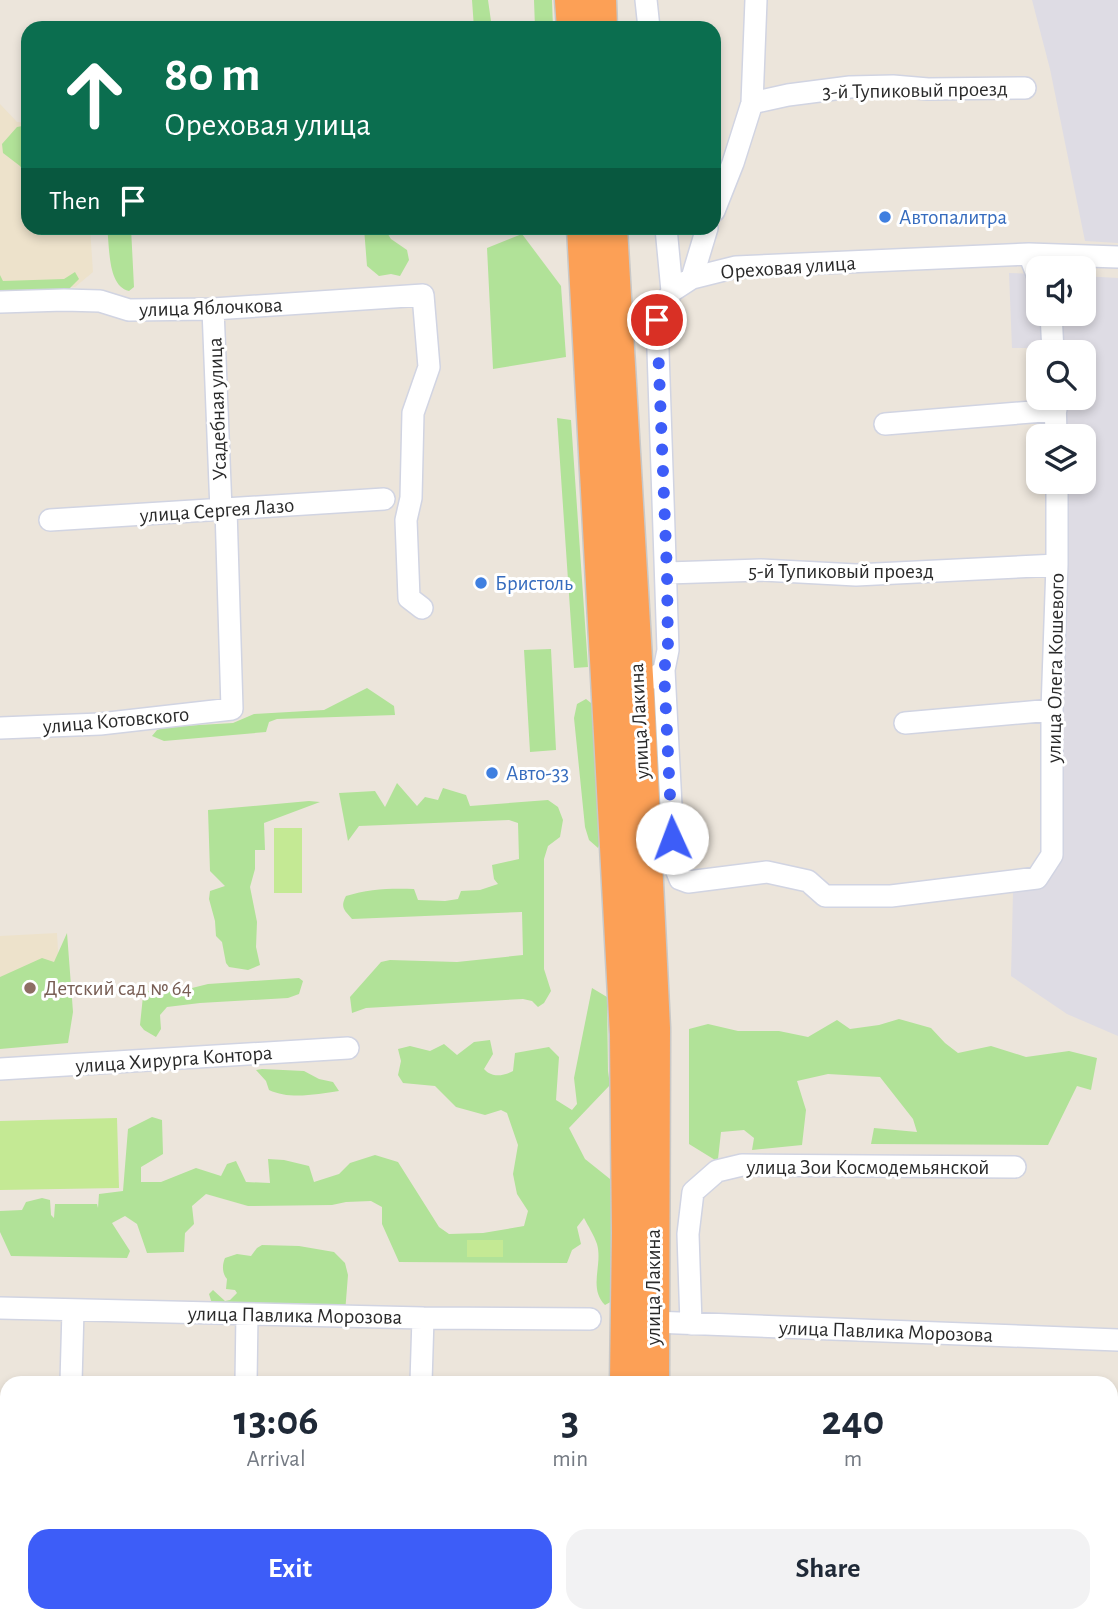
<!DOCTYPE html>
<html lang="en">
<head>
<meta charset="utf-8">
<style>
	:root { --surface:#fff; --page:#f2f2f3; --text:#1f2937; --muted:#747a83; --accent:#3d5df8 }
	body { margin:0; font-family:"Alegreya Sans",sans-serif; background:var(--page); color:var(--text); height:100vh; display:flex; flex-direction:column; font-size:26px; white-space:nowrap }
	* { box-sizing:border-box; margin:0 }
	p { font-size:23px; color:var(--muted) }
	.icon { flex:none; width:38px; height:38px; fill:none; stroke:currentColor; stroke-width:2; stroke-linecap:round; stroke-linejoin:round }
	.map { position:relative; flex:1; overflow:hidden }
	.side { position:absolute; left:0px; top:1376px; width:1118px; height:247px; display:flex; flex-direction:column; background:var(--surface); border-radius:21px 21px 0 0; box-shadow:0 4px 10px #0003 }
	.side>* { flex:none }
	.guide { position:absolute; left:21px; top:21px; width:700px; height:214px; border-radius:21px; box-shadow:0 4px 10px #0003; background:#0b6e4f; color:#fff; overflow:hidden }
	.fabs { position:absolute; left:1026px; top:256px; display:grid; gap:14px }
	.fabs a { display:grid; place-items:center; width:70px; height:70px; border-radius:14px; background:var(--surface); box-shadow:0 4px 10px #0003; font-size:35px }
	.pin { position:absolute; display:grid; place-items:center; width:60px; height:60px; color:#fff; margin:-30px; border:4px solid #fff; border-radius:50%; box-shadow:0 2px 7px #0007 }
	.me { position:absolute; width:77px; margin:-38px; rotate:358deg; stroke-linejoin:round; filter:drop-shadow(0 0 5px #0008) }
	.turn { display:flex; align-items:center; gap:24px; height:147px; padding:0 28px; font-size:32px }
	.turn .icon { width:91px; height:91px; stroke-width:2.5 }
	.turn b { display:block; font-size:49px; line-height:60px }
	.then { display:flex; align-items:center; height:66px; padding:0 28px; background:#0003; gap:14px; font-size:26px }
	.eta { display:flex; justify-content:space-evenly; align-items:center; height:119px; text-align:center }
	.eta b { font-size:42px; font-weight:700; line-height:49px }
	.action { display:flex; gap:14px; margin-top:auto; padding:14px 28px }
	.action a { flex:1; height:80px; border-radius:21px; background:var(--accent); color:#fff; font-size:28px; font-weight:700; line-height:80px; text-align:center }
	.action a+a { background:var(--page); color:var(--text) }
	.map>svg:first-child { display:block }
	.industrial { fill:#dedce4 }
	.education { fill:#ede2cb }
	.green { fill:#b1e298 }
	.pitch { fill:#c4e994 }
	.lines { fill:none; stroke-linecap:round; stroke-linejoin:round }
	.minor-casing { stroke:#d1d4e2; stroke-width:24 }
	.highway-casing { stroke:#c8c8c8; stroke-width:35 }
	.minor { stroke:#fff; stroke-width:21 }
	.highway { stroke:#fca056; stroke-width:32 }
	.route { stroke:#3d5df8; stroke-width:12; stroke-dasharray:0 21.6 }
	.shop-dot { fill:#3f7fe0; stroke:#fff; stroke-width:2.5 }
	.education-dot { fill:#8d6e63; stroke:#fff; stroke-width:2.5 }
	.labels { text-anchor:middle; stroke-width:6; stroke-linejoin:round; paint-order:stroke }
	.street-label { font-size:21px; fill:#2a2a2a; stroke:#fff }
	.shop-label { font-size:21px; fill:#366cbe; stroke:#fff; text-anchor:start }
	.education-label { font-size:21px; fill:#785e54; stroke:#fff; text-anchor:start }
</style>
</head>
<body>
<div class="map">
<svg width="1118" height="1621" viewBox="0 0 1118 1621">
	<rect width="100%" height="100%" fill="#ece5db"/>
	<path class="industrial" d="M1032 0H1118V243L1085 241 1050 69Z
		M1009 273 1038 274V313H1083V276L1118 278V1036L1067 1014 1011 976 1013 892 1045 852 1049 481H1083V436H1049V397H1083V352H1045L1044 348H1012Z"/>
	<path class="education" d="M0 104 17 122 28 123V228H90L93 272 75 287 0 289Z
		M57 933 63 1039 0 1045V936Z"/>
	<path class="green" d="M472 0H488L492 28H474Z
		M534 0H552L553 28H535Z
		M28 125 27 147 28 177 20 166 3 153 2 144 17 127Z
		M107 228H131L134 287 129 291C107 286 110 246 107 228Z
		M364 228H384L391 239 407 250 409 260 400 276 391 274 379 276 367 266Z
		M522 234 561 286 566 357 493 369 487 248Z
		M75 272 79 279 68 290 0 295V275L3 281 64 279Z
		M557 418 571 420 588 667 574 668Z
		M551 649 556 750 530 752 524 650Z
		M367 688 394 706 395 715 277 719 269 722 266 732 164 741 152 736 157 730 166 727 233 723 254 714 324 710Z
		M586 699 591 703 593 715 602 838 598 848 589 840 585 827 574 718 577 704Z
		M397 783 417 806 425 797 438 800 443 788 466 795 470 806 548 800 558 807 563 820 560 837 548 846 544 859V969L551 991 544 1003 538 1007 532 1001 523 999 366 1008 352 1013 350 997 381 962 390 960 457 962 523 955 522 912 352 919C344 910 340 907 346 896 368 889 391 888 414 889L418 900 445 901 458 899 461 891 480 890 498 884 494 879 492 865 519 859 518 823 509 820 359 826 348 841 339 793 375 791 385 807Z
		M309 801 320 802 264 823 265 850H255V869L250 887 257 922 256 947 260 965 248 970 229 967 226 963 222 942 216 936 215 921 209 899 210 891 225 886 210 871 208 810Z
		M67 933 73 1012 68 1043 0 1049V977L42 958 54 962Z
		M299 978 303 981 299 994 288 998 200 1003 167 1007 160 1015 161 1029 156 1037 144 1030 140 1025 143 996 152 988 184 990 208 984Z
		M592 988 607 997 608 1071 610 1085 569 1128 585 1159 620 1187 616 1299 605 1305C588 1288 603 1265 597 1244 594 1235 588 1226 584 1218L577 1227 581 1244 572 1250 567 1263 399 1262 382 1224V1207L371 1201 346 1202 332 1205 248 1206 206 1194 192 1206 194 1224 185 1233 184 1252 147 1253 137 1224 125 1216 112 1223 130 1251 127 1258 11 1256 0 1232V1211L22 1210 26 1202 42 1198 50 1200 51 1215 54 1218 55 1204H97L98 1208 99 1194 123 1191 128 1129 152 1117 162 1120 163 1154 141 1167V1182H161L196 1168 221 1176 227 1164 236 1161 246 1182 270 1183 268 1159 284 1160 309 1166 314 1182 339 1174 350 1163 375 1155 398 1162 439 1227 449 1234 483 1233 524 1226 528 1211 517 1194 513 1174 518 1145 507 1113 501 1110 485 1115 456 1107 435 1086 403 1083 398 1075 401 1061 398 1049 410 1046 430 1051 444 1044 457 1055 474 1042 490 1040 493 1054 484 1069C492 1078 503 1076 513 1071L515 1053 549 1047 559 1057 556 1100 572 1110 577 1104 574 1078Z
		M899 1019 931 1028 945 1043 958 1053 991 1046 1026 1057 1069 1051 1097 1058 1091 1090 1077 1086 1048 1145 871 1144 874 1128 917 1132 913 1119 880 1077 828 1074 797 1081 806 1110 802 1145 752 1150 754 1138 744 1130 721 1132 718 1159 715 1160 689 1144V1029L708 1024 738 1031H779L808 1037 837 1020 850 1029 879 1025Z
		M262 1069 304 1071 319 1079 333 1082 339 1091C317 1094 290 1100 269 1090L266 1081 256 1070Z
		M262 1245 299 1246 334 1252 345 1263 348 1275 345 1313 214 1310 209 1294 213 1290 225 1301 230 1300 237 1293 235 1290 226 1289 227 1279C222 1273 222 1265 225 1258L237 1254 251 1256 257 1248Z
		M78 1615H232L229 1621H77Z"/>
	<path class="pitch" d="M274 828H302V893H274Z
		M117 1118 119 1188 0 1190V1121Z
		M467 1240H503V1257H467Z"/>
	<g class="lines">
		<defs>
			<path id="minor" d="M646 0 649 28
				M752 103 756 0
				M714 211 733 163 752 103 788 95 850 87 893 86 928 89 1025 88
				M666 228 672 291
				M1029 254 1038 277
				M692 278 707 228
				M0 302 64 300 100 301 129 310 213 309 423 295 429 367 413 413 411 498 406 520 409 598 422 608
				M213 309 221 510
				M1051 313 1053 352
				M1055 397 1056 436
				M885 424 1056 410
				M50 520 384 499
				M667 573 761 570 856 575 1057 565
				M664 670 674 864 680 879 688 882 767 872 808 881 825 896H891L1037 878 1052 855V710L1057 565V481
				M655 678 664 670 668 650 657 320 672 291 692 278 736 267 1029 254 1118 257
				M905 723 1052 710
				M0 728 100 724 232 709 226 509
				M0 1069 348 1048
				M0 1308 423 1318 590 1319
				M653 1322 1118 1340
				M691 1324 688 1234 693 1192 717 1171 742 1165 1015 1167
				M71 1382 73 1310
				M246 1382 247 1314
				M421 1382 423 1318
				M0 1480H7
				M1111 1506H1118
				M70 1621 71 1615
				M241 1621V1615
				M416 1621V1615
				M671 1621V1615"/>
			<path id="highway" d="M571 0 573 28
				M600 0 601 28
				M583 228 626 1034 628 1233 626 1382
				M611 228 638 694 654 1028 653 1382
				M623 1621V1615
				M650 1621V1615"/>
		</defs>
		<use href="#minor" class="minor-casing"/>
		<use href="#highway" class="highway-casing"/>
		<use href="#minor" class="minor"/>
		<use href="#highway" class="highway"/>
	</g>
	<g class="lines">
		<path class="route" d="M657 320 667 573 668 650 664 670 672 838"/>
	</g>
	<g class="shop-dot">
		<circle cx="885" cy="217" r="7"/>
		<circle cx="481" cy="583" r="7"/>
		<circle cx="492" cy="773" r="7"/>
	</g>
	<circle class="education-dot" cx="30" cy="988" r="7"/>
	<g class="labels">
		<g class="street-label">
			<text transform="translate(915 90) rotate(-1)" y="7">3-й Тупиковый проезд</text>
			<text transform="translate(788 267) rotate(-4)" y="7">Ореховая улица</text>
			<text transform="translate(211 307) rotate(-2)" y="7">улица Яблочкова</text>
			<text transform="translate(217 409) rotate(-92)" y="7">Усадебная улица</text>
			<text transform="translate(217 510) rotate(-4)" y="7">улица Сергея Лазо</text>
			<text x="841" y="578">5-й Тупиковый проезд</text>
			<text transform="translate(1055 668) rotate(-89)" y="7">улица Олега Кошевого</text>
			<text transform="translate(116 720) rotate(-5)" y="7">улица Котовского</text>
			<text transform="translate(639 721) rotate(-93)" y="7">улица Лакина</text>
			<text transform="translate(174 1059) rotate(-4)" y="7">улица Хирурга Контора</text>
			<text x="868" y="1174">улица Зои Космодемьянской</text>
			<text transform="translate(653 1287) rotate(-90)" y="7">улица Лакина</text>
			<text transform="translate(295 1315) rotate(1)" y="7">улица Павлика Морозова</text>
			<text transform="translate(886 1331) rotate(2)" y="7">улица Павлика Морозова</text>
		</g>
		<g class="shop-label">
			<text x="899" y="224">Автопалитра</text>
			<text x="495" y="590">Бристоль</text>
			<text x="506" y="780">Авто-33</text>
		</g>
		<g class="education-label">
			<text x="44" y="995">Детский сад № 64</text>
		</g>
	</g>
</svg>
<div class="fabs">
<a><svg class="icon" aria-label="sound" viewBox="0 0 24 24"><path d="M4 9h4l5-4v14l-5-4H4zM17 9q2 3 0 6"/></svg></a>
<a><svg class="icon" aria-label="search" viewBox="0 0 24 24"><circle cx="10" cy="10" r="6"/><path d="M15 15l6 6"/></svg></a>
<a><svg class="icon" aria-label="layers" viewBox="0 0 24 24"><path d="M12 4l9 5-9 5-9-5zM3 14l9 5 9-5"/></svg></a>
</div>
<div class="pin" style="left:657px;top:320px;background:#d93025"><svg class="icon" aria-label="arrive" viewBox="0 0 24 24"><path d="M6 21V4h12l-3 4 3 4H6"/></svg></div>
<svg class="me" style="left:672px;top:838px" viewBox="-20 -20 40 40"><circle r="19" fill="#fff"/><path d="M0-13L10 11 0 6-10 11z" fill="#3d5df8"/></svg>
<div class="guide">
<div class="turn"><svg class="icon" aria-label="ahead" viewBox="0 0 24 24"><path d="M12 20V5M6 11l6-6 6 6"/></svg><div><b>80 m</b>Ореховая улица</div></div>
<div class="then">Then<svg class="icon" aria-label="arrive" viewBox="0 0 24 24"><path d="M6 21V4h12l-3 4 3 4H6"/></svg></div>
</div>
<section class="side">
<div class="eta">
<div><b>13:06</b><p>Arrival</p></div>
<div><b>3</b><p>min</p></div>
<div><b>240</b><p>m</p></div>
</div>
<div class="action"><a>Exit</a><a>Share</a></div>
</section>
</div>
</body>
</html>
